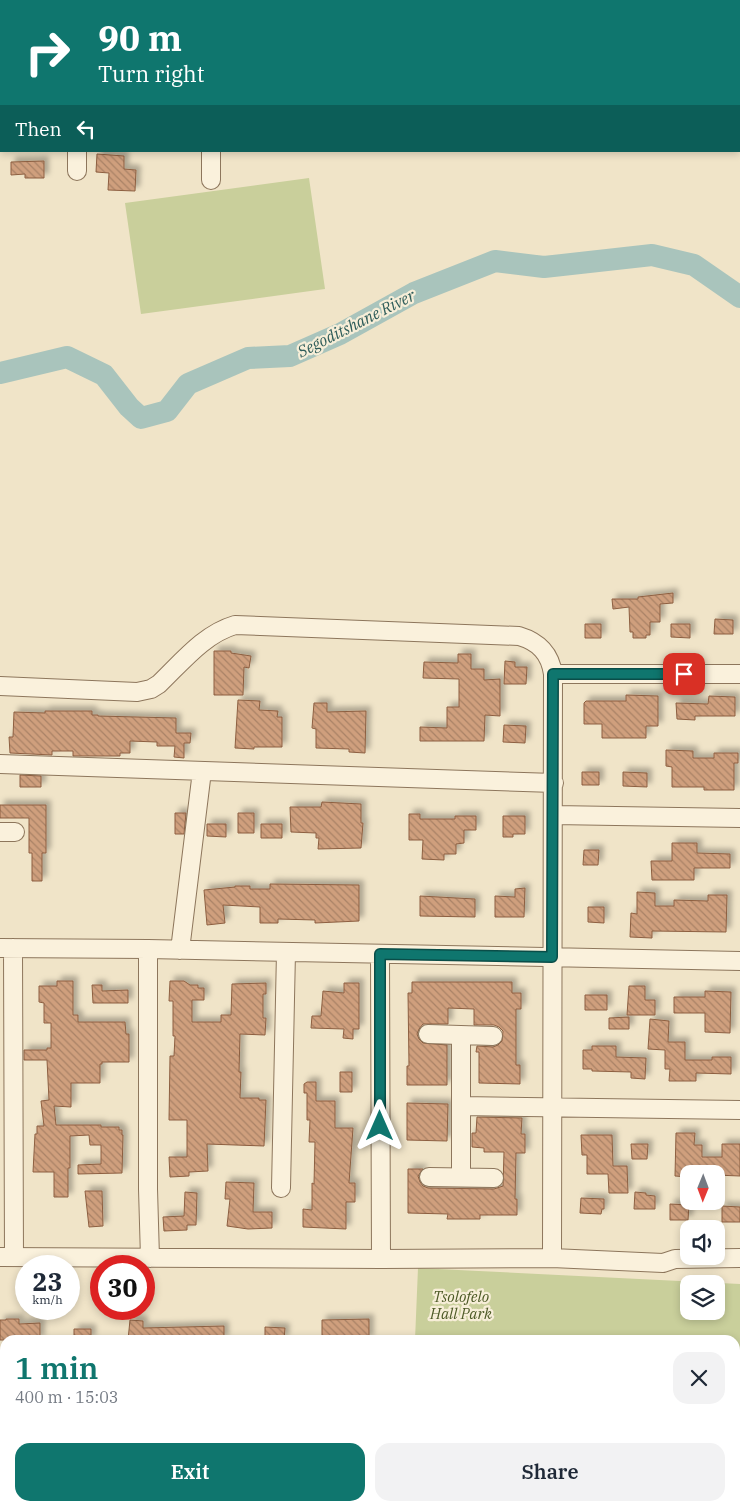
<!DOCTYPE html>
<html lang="en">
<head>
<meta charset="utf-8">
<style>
	:root { --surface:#fff; --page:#f2f2f3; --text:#1f2937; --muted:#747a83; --accent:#0f766e }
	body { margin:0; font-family:"IBM Plex Serif",serif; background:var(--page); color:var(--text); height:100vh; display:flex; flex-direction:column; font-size:19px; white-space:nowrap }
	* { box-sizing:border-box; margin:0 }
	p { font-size:16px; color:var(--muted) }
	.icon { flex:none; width:28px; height:28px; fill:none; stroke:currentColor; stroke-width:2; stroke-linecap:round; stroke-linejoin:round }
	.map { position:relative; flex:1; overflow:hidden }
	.side { position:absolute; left:0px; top:1335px; width:740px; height:176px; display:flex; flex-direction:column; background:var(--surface); border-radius:15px 15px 0 0; box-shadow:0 2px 8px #0003 }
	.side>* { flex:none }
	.banner { position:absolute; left:0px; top:0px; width:740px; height:152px; box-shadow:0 2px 8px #0003; background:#0f766e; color:#fff; overflow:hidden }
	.needle { width:32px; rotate:181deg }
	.fabs { position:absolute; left:680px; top:1165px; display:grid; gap:10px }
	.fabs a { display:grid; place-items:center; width:45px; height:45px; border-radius:10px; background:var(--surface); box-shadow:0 2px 8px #0003; font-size:25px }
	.speed { position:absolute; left:15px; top:1255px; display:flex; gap:10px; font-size:25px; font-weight:700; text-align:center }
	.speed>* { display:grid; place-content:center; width:65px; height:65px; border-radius:50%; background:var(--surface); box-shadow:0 2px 8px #0003; line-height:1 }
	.speed small { font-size:12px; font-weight:400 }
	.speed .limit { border:8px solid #d22; background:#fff; color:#111 }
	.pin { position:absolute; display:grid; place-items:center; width:42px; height:42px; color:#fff; margin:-21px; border-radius:10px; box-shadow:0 2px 8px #0006 }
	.me { position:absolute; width:55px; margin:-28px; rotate:0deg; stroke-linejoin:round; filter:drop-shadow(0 0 4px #0008) }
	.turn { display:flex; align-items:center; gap:18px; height:105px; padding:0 15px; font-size:22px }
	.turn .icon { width:65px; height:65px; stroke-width:2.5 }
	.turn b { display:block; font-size:35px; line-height:42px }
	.then { display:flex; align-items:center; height:48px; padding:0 15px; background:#0003; gap:10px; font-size:19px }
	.round { display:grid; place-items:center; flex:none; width:52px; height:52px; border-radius:15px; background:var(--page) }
	.head { display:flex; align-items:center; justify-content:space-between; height:85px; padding:0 15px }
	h1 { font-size:30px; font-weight:600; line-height:38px; color:var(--accent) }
	.primary-button { display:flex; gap:10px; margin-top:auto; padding:10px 15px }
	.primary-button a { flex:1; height:58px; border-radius:15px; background:var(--accent); color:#fff; font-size:20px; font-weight:600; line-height:58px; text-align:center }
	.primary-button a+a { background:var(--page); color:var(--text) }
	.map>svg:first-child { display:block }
	.green { fill:#c9cf9b; fill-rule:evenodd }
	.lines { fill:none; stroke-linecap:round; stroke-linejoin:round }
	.river { stroke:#a9c4bc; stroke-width:22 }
	.building { fill:url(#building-back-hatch); stroke:#8d5f41; filter:url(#shadow) }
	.minor-casing { stroke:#8d765c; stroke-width:20 }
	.minor { stroke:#faf1dc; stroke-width:18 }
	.route-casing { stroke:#0a4d48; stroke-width:12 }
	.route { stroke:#0f766e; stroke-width:9 }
	.labels { text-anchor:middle; stroke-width:4.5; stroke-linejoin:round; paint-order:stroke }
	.park-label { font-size:15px; font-style:italic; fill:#4d5a26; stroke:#f7eed8 }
	.water-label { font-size:16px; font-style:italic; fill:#2f5d5a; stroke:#f7eed8 }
</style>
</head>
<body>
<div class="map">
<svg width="740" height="1511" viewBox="0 0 740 1511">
	<defs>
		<pattern id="building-back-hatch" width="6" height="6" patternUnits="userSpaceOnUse" patternTransform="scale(1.25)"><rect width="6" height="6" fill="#cf9f7d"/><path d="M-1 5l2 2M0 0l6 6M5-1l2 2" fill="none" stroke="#a98266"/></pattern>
		<filter id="shadow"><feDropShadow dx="4.5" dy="-4.5" stdDeviation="2.5" flood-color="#0004"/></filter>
	</defs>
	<rect width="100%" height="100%" fill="#f0e4c8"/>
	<path class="green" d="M309 178 325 289 141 314 125 203Z
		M418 1268 740 1284V1511H408V1506H735V1340H415ZM689 1284H716V1311H689Z"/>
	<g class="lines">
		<path class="river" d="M0 373 67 357 104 375 129 407 141 418 167 411 188 384 248 358 290 356 340 334 414 293 495 261 544 267 652 255 694 265 740 297"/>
	</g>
	<path class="building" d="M97 154 124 156V169L136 170 135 191 108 190 109 173 96 172Z
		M44 161V178H25V174L11 175V162Z
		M673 593V603L660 604V622H650V635H646V638H633V632H630L629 607 613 609 612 599H638V597Z
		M715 619 733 620V634H714Z
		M585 624H601V638H585Z
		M671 624H690V638L671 637Z
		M214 651H231V653L251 656 249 668 244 667 243 695H214Z
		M458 654H471V669H484V680L500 679V716L485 715 484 741H420V727L447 728V707H459V679L423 678 424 662 458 663Z
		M505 661 515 662V667H527L526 684H504Z
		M626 695 658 696V726H646V738H602V724H584V703L586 701H626Z
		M709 696 735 697V716H695V720L677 719 676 703 708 704Z
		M238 700 260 701 259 710 278 711 277 717H282V747H254V749L235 748Z
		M314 703H327V712L366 711 365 753 349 752V749L316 748V729L312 728Z
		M45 711H92V715H98V716L176 718V733H191L190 743H184V758L174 757 175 746H157V742L130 741V753H120V756H73V751H52V755L10 753 9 737H13L14 712 45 713Z
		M504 725 526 726 525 743 503 742Z
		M666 750 693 751V758H714V753H738V763H734V790H704V787H672V767L666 766Z
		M582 772H599V785H582Z
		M623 772 647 773V787L623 786Z
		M20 775 41 776V787H20Z
		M322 802 361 804V823H363L361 848 318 849 319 838H316V833L291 832 290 807H321Z
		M0 805H46V853H42V881H32V853H29V818H0Z
		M175 813H186L184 834H175Z
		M238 813H254V833H238Z
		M409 814H420V819H455V816H476V830H464V843L456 844V854H444V860L422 859 423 840H409Z
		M503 816H525V834H513V837H503Z
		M207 824H226V837L207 836Z
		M261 824H282V838H261Z
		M672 843H697V853L730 854V868H694V880H652L651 861H672Z
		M584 850H599L598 865H583Z
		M270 884 359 885V921L315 923V920L278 919V923H260V907L223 905 225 923 207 925 204 890 235 887V886H250V889H270Z
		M525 888 524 917H495V896L515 897V889Z
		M637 892 655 893V906H674V900L708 901V895H727L726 932 652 931V938L630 937 631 913 637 914Z
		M420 896 475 899V917L420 916Z
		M588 907H604V923L588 922Z
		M57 981H73V1015H78V1022H125L126 1034H129V1062H102V1064H100V1083H71V1107L54 1106 56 1125H101V1127H119V1130H122V1135H123L122 1173 78 1174V1165L101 1164V1145H90L89 1135 70 1136V1168H68V1197H54V1172H33L35 1134H37V1126H44L41 1101 49 1100 47 1060H24V1050H47V1048H51V1023H44V1003L39 1002V986H57Z
		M170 981H184L190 985H198V988H204V1000H192V1022H221V1015H231L232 984 266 983V994H263V1018H266L265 1035 240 1034 239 1072H241L240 1098H259V1100H266L264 1146 207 1144 208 1171 189 1172V1176L170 1177 169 1157H187V1120H169L170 1056H174L175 1036H173V1001H169Z
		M412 982H512V993H521V1009H516V1065H520V1084L479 1083V1052H476L477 1046 493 1047 498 1045 502 1041 503 1031 499 1027 494 1025H474V1009L448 1008V1024H423L419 1029 417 1034 419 1039 423 1043 447 1045V1085H407V1066H409L408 993H412Z
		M344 983H359V1029H353V1039L343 1038 344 1029 311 1028 312 1016H321L323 991 344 993Z
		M92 985H102V991L128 990V1003H93Z
		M629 986H645V1000H655V1015H627Z
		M705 991 731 992 730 1033 705 1032V1013H674V997H705Z
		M585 995H607V1010H585Z
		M629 1017V1029H609V1018Z
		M650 1019 669 1021 668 1042H685V1060H712V1057H731V1074L696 1073V1081H669L670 1069H665V1050L648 1049Z
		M592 1046H616V1057L646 1058 645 1079 631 1078V1072L592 1071V1069H583V1050H592Z
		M340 1072H352V1092H340Z
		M307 1082H316V1101H335V1128H353L349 1183H355V1202H346V1229L303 1227V1209L312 1210V1183L314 1184 315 1142H309L310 1120H307V1093H304V1084Z
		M407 1103 448 1104 447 1141 407 1140Z
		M477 1117 522 1118 521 1134H525V1153H516L515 1199H517V1215H480V1219H447L448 1214 408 1213V1169H423L418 1176 420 1182 423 1186 428 1188 494 1189 503 1186 504 1152H484V1148L472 1147V1133H476Z
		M676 1133H695L694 1145H702V1157H722V1144H740V1176L689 1174V1177L675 1176Z
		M581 1135H612L613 1166H627L628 1193H609L608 1174H587V1155H582Z
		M631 1144H648L647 1159H632Z
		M226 1182 254 1183 253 1212H272V1228L248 1229 227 1226 230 1199H225Z
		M85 1191H102L103 1226 89 1227Z
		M185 1192 197 1193 196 1225H187V1230L164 1231 163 1217 184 1216Z
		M635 1192 646 1193V1195L655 1196V1209H634Z
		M581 1198 604 1199V1209H602L601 1214 580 1213Z
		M670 1204 689 1205 688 1220H670Z
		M722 1206 740 1207V1222H722Z
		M6 1319H19V1324L40 1323V1340H0V1320H6Z
		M369 1319V1340H322V1320Z
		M130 1320 143 1321V1328L224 1326V1340H128Z
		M265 1327 285 1328 284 1340H265Z
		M74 1329H91V1340H74Z"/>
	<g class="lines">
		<defs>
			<path id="minor" d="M77 0V1
				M214 1V0
				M681 1V0
				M77 151V171
				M211 180V151
				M553 674H740
				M0 686 137 692 151 689 159 684C182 662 204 634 235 625L519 636C539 642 550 653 553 674L552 1258
				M0 764 554 783
				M554 815 740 818
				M0 832H15
				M0 948 148 949 740 961
				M13 948 14 1257
				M148 949V1189L150 1258
				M180 950 202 771
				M380 954 381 1259
				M428 1034 493 1036
				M461 1106 740 1110
				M429 1177 494 1178
				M461 1177V1035
				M281 1188 286 952
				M0 1257 381 1259 552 1258 663 1263 675 1259 740 1258
				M0 1385H5
				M174 1511V1506"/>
		</defs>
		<use href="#minor" class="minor-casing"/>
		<use href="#minor" class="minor"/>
	</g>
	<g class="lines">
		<defs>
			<path id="route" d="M380 1126V954L552 957 553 674H684"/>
		</defs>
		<use href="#route" class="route-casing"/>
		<use href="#route" class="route"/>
	</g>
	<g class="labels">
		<g class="park-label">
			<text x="461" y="1302">Tsolofelo<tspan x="461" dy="17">Hall Park</tspan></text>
		</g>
		<g class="water-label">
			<text transform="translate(356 323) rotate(-27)" y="6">Segoditshane River</text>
		</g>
	</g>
</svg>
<div class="fabs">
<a><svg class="needle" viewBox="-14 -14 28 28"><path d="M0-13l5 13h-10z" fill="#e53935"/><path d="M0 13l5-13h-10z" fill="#747a83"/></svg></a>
<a><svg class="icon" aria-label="sound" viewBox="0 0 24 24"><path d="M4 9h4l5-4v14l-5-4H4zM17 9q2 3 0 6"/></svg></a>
<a><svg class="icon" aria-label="layers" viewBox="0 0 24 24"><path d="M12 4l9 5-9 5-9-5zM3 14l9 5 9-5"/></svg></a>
</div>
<div class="speed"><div>23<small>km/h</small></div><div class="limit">30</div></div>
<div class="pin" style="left:684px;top:674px;background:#d93025"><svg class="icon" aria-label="arrive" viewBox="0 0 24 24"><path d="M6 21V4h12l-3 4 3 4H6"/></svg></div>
<svg class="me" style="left:380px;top:1126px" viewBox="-20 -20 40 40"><path d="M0-17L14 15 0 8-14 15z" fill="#0f766e" stroke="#fff" stroke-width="4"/></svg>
<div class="banner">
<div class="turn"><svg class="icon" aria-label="right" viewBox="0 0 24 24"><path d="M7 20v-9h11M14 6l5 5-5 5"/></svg><div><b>90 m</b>Turn right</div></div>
<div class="then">Then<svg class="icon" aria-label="left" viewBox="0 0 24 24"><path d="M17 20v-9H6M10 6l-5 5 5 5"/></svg></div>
</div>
<section class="side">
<div class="head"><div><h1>1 min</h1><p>400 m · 15:03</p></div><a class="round"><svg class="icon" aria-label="close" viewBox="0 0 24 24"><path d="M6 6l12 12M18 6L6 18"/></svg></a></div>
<div class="primary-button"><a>Exit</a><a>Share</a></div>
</section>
</div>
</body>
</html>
